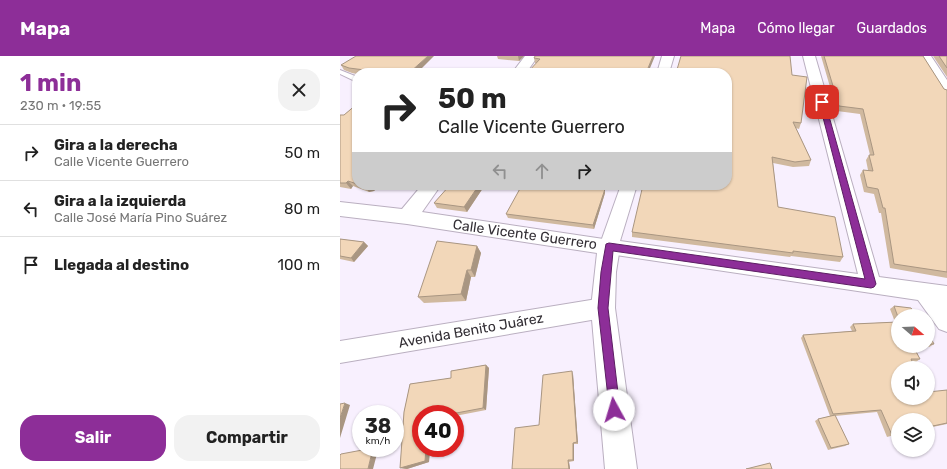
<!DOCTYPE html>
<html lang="es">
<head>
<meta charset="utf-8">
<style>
	:root { --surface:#fff; --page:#f2f2f2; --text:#222; --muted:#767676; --line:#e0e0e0; --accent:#8d2e98 }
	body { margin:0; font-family:Rubik,sans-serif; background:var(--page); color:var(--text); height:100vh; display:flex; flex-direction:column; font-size:15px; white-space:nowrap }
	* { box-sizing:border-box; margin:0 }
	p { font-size:13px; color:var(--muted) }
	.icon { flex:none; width:22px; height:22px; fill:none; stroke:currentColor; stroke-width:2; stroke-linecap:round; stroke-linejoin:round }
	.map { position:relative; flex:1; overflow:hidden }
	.details { display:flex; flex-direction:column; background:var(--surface); width:340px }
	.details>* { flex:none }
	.hud { position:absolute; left:12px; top:12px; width:380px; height:122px; border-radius:16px; box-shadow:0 1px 3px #0004; background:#fff; color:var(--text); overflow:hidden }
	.needle { width:26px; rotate:109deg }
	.controls { position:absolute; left:551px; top:253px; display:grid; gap:8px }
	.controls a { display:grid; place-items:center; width:44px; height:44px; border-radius:50%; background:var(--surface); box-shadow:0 1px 3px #0004; font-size:20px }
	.speed { position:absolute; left:12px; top:349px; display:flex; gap:8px; font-size:20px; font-weight:700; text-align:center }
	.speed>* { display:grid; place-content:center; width:52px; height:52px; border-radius:50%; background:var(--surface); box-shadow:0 1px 3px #0004; line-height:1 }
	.speed small { font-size:10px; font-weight:400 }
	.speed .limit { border:6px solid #d22; background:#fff; color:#111 }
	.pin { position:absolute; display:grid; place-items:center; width:34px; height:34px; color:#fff; margin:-17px; border-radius:8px; box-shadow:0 2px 6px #0006 }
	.me { position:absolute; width:44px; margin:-22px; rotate:354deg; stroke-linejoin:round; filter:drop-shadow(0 0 3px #0008) }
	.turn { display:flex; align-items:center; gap:14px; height:84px; padding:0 20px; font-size:18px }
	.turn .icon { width:52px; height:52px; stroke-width:2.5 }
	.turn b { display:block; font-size:28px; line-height:34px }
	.lanes { display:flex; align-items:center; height:38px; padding:0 20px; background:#0003; justify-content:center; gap:20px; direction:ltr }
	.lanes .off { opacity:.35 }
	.round { display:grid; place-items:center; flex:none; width:42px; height:42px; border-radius:16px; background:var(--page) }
	.overview { display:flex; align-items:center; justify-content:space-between; height:68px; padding:0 20px }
	h1 { font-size:24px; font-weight:700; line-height:30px; color:var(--accent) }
	.primary-button { display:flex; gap:8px; margin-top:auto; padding:8px 20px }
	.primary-button a { flex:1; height:46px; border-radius:16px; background:var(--accent); color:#fff; font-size:16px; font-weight:700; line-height:46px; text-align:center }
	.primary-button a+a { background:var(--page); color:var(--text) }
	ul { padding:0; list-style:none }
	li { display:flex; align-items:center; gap:12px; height:56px; padding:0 20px; border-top:1px solid var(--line) }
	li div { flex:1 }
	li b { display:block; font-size:15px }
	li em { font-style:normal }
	header { display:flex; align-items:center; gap:24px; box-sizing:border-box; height:56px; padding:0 20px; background:var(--accent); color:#fff }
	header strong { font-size:19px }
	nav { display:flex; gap:22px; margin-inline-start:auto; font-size:14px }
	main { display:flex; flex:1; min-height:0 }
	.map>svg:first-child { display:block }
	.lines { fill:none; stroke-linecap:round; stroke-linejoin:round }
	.service-casing { stroke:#baafc0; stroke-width:2 }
	.minor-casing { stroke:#baafc0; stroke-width:2 }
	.tertiary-casing { stroke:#baafc0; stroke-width:2 }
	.service { fill:#fff; fill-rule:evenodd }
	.minor { fill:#fff; fill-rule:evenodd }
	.tertiary { fill:#fff; fill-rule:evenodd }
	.wall { fill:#d0b99f }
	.shaded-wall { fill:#a99682 }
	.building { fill:#f2d7b9; stroke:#a99682 }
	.route { fill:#8d2e98; stroke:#5c1e63 }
	.labels { text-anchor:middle; stroke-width:3; stroke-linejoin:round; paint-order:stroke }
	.street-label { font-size:14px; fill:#332f35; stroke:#fff }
</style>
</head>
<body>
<header>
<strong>Mapa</strong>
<nav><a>Mapa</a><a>Cómo llegar</a><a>Guardados</a></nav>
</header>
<main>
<section class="details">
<div class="overview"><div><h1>1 min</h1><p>230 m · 19:55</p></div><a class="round"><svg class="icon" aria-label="close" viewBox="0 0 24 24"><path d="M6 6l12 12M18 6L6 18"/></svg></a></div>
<ul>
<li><svg class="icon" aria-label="right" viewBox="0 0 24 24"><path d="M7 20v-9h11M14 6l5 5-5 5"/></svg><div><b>Gira a la derecha</b><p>Calle Vicente Guerrero</p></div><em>50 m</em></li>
<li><svg class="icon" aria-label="left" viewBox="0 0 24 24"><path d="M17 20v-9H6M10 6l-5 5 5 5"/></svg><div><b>Gira a la izquierda</b><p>Calle José María Pino Suárez</p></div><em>80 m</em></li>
<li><svg class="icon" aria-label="arrive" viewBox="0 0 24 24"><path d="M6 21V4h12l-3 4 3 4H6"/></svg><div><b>Llegada al destino</b></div><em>100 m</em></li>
</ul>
<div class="primary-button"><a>Salir</a><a>Compartir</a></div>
</section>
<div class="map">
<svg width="607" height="413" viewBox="0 0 607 413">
	<rect width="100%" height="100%" fill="#f8f0fe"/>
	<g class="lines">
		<defs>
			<path id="service" d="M0 14 15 20 17 21V26L0 18Z"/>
			<path id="minor" d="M322 0H334L329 17H317Z
				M463 0H475L539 221 607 230V276L599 273 578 244 269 198 262 196 259 191 281 129H297L280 185 518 218Z
				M579 0H591L607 24V38L602 37Z
				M263 242 271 245 274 252 271 259 263 262 0 307V285Z"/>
			<path id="tertiary" d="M185 0H198L186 17H172Z
				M82 129H101L82 156 277 185 280 191 276 216 275 252 297 413H265L251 252 257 197 67 168 0 160V146L62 153Z"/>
		</defs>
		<use href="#service" class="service-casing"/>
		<use href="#minor" class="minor-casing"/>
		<use href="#tertiary" class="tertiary-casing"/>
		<use href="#service" class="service"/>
		<use href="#minor" class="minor"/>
		<use href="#tertiary" class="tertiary"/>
	</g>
	<path class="wall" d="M157 0H184L179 5 158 3Z
		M481 0H583L604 33 607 34V222L550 212 541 157H539L534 138 524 136 520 119 523 114H528L526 104 529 99H530L520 58 497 55Z
		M593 0H607V21Z
		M194 2 308 17 195 7Z
		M1 9 77 17H17V18L12 17 4 14Z
		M452 19 461 67 459 73 456 72 471 104 469 110 453 111 433 107 438 151 503 201 500 206 451 200 450 201 292 181V176Z
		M17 48V129H39L38 131 34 135 29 136 13 130 11 133 0 131V59H4Z
		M145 129 127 156 97 152 94 147Z
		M182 129H261L260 132 265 137 254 173 168 162 166 158Z
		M0 183 24 186 28 190 14 206 0 203Z
		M137 190 141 197 135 221H131L126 245 84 247 78 241Z
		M554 250 558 260V290H588V288H594L589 291H574L580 303 576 306H572L558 342 607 334V368L588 372V364H558V378L547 381 537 356 495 360 509 388 505 390 488 394 475 365 478 363 490 360 461 282 463 279 512 275 510 271 513 268 555 266 550 253Z
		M146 309 149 312 146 354 115 360V358H81V392H90L89 406 67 413 60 412 64 356 70 328 111 322V315Z
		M233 318 238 388H234V405L229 406 230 413H172L199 369Z"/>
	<path class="shaded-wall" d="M88 0H94L77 17H69Z
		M178 0H184L179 5Z
		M313 0H315L308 17H306Z
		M8 125 13 130 11 133 6 127Z
		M30 129H39L38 131 34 135 29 136 24 130Z
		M139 129H145L127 156 124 151Z
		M259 129H261L258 136 257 132Z
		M265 133V137L254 173 253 169Z
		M24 186 28 190 14 206 11 202Z
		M137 190 141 197 135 221 131 214Z
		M127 214 131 221 126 245 121 238Z
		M146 309 149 312 146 354 143 352Z
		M232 315 233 318 238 388 237 386Z
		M5 347 10 349 0 382V362Z
		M233 387 234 388V405L233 404Z
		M33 392 38 394 33 413H28Z
		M86 392H90L89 406 67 413 60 412Z
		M228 404 229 406 230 413H229Z"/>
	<path class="building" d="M16 0H88L69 17H48L9 12 1 9Z
		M195 0H313L306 17H187L200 3 194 2Z
		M341 0H450L452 19 467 21 461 67 453 66 471 104 455 106 432 101 438 151 495 161 503 201 453 195V197L292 176 303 129H387V17H336Z
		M484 0H583L604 33 607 34V216L554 208 545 152H543L538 133 527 131 523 114 533 115 529 99H534L523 53 499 50Z
		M599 0H607V12Z
		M17 48V128L8 125 6 127H0V59H4Z
		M20 129H30L24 130Z
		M110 129H139L124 151 94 147Z
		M182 129H259L257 132 265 133 253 169 166 158Z
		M0 183 24 186 11 202 0 200Z
		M97 185 137 190 131 214H127L121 238 78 241Z
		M554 250 571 252 577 260H558V261Z
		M558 266V290H573L580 303H571L575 312H558V342H588V336L607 334V367L588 371V364H558V378L552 379 541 354 493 358 463 279 516 275 513 268Z
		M588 277 594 288H588Z
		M146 309 143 352 111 358H81V392H86L85 405 60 412 64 356 70 328 111 322V315Z
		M232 315 237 386 233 387V404H228L229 413H172L175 372 199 369 203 319Z
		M5 347 0 362V348Z
		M495 359 509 388 491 392 478 363Z
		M33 392 28 413H0V399L1 398Z
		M430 407 432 413H406Z"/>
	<path class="route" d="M482 44 485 46 536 228 534 231 531 232 273 195 268 252 280 354 279 359 274 360 270 359 258 252 261 216 266 188 269 187 525 223 479 46Z"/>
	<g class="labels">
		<g class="street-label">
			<text transform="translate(185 178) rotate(8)" y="5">Calle Vicente Guerrero</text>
			<text transform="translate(131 274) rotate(-10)" y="5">Avenida Benito Juárez</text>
		</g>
	</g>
</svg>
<div class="controls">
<a><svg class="needle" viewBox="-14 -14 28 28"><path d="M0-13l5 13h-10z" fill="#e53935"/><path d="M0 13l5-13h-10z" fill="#767676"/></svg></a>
<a><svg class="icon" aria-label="sound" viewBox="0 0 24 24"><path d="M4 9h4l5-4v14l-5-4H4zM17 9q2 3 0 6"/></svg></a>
<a><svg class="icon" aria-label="layers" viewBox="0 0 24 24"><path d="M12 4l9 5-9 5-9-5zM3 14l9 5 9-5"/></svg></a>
</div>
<div class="speed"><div>38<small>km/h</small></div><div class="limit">40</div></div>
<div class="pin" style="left:482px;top:46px;background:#d93025"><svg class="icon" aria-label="arrive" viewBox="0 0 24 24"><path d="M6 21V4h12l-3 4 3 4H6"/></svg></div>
<svg class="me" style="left:274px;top:354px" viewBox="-20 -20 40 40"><circle r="19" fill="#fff"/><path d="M0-13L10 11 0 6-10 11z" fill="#8d2e98"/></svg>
<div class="hud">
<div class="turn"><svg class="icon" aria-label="right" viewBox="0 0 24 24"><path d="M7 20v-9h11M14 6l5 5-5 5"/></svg><div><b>50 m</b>Calle Vicente Guerrero</div></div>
<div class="lanes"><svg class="icon off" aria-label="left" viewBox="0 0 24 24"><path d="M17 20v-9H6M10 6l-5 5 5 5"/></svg><svg class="icon off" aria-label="ahead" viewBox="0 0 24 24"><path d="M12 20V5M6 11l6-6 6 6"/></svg><svg class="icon" aria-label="right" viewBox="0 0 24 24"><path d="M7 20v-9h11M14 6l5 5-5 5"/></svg></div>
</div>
</div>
</main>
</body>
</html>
